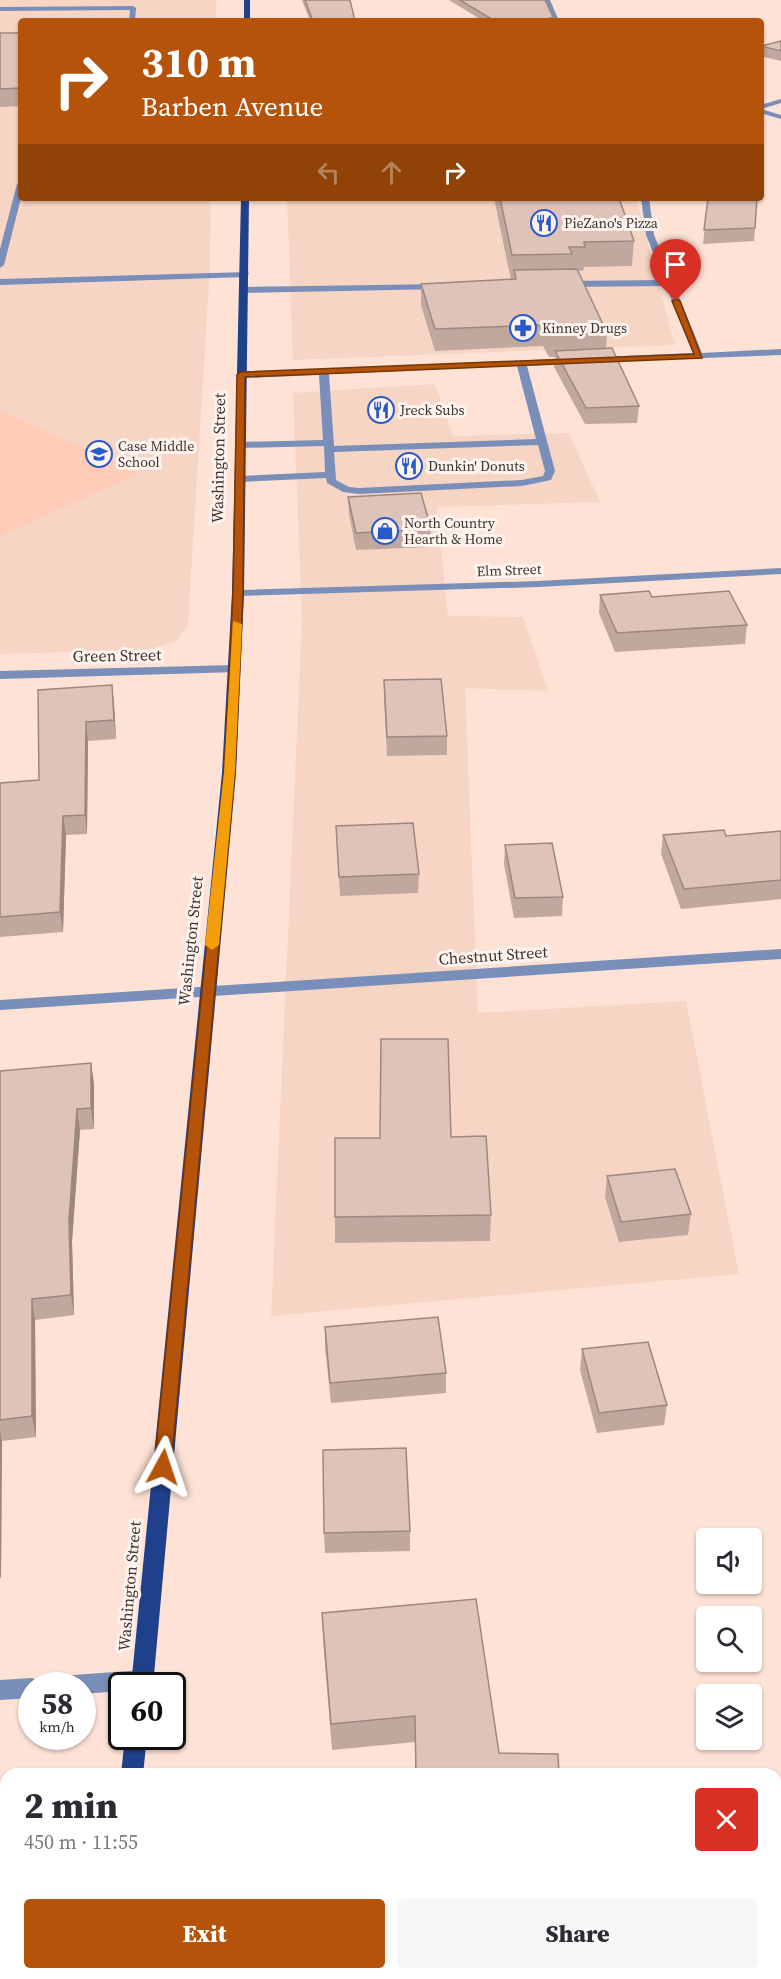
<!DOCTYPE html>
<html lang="en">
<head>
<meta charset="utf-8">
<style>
	:root { --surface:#fff; --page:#f7f7f7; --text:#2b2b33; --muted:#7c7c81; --accent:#b45309 }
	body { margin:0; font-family:"Source Serif 4",serif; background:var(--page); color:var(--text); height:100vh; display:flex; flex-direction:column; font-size:22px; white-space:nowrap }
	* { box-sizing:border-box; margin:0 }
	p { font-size:20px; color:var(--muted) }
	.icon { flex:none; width:33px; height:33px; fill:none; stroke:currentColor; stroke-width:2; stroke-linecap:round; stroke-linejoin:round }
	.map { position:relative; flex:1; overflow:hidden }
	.sheet { position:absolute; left:0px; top:1768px; width:782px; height:212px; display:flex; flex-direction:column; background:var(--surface); border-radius:18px 18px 0 0; box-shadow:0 2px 4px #0004 }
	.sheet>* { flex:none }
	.guide { position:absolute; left:18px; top:18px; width:746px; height:183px; border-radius:6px; box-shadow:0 2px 4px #0004; background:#b45309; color:#fff; overflow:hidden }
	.controls { position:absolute; left:696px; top:1528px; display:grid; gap:12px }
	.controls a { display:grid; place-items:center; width:66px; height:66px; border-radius:6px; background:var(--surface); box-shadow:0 2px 4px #0004; font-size:30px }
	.speed { position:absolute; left:18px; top:1672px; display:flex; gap:12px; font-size:30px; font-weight:700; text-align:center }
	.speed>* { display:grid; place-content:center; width:78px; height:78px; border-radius:50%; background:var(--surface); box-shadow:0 2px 4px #0004; line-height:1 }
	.speed small { font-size:15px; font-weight:400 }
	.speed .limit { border:3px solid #111; border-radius:9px; background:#fff; color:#111 }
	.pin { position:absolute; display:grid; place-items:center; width:51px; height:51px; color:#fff; margin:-62px -26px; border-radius:50% 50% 50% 0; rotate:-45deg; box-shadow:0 0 6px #0007 }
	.pin .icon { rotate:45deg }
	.me { position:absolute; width:66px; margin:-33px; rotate:5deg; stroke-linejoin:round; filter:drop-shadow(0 0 4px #0008) }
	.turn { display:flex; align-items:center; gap:21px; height:126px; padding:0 24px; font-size:27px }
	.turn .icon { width:78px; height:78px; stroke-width:2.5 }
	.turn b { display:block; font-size:42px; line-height:51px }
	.lanes { display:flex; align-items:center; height:57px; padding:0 24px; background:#0003; justify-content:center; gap:30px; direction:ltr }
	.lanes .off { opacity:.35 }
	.round { display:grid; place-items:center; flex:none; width:63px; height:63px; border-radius:6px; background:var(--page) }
	.overview { display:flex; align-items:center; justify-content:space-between; height:102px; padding:0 24px }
	h1 { font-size:36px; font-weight:800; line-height:45px }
	.primary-button { display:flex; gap:12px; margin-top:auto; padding:12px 24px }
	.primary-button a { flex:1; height:69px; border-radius:6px; background:var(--accent); color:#fff; font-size:24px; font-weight:800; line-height:69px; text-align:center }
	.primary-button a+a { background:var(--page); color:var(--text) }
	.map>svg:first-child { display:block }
	.built { fill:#f7d5c5 }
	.green { fill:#ffcdb7 }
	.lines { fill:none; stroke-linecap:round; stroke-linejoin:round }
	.minor { fill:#798eb9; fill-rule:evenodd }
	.major { fill:#1f408a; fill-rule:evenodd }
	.wall { fill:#c0a89e }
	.shaded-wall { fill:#9c8881 }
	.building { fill:#dfc3b8; stroke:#9c8881; stroke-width:1.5 }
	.route { fill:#b45309; stroke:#753606; stroke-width:1.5 }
	.slow { fill:#f59e0b }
	.labels { text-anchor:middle; stroke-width:6; stroke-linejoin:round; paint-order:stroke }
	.far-poi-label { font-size:14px; fill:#3f3430; stroke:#fff3ef; text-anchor:start }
	.far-street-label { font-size:14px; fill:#3f3430; stroke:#fff3ef }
	.street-label { font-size:16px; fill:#3f3430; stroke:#fff3ef }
</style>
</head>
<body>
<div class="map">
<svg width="781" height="1979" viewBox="0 0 781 1979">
	<rect width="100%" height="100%" fill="#fee2d6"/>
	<path class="built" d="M0 0H216V21H21V198H211L209 283 188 624 177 641 145 650 0 654Z
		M287 198H636L675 345 293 360Z
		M435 384 453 436 569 433 600 502 437 507 448 616 523 617 548 691 465 688 478 1013 686 1001 739 1274 271 1316 302 620 293 393Z"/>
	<path class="green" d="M0 410 139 473 0 537Z"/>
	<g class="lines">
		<path class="minor" d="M544 0H550L559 21H553Z
			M133 6 136 8 135 21H129L130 10 0 11V7Z
			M247 18 250 21H182L185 19Z
			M781 99V103L761 109 781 115V119L760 113V105Z
			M21 182V198L4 265 0 268V249L17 184Z
			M641 198H649L654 235 702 353 781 349V355L595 362 593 360 598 357 693 353 666 286 565 287 561 284 565 281 664 280 646 235Z
			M248 272 249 274 245 277 0 285V279Z
			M445 284 446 286 442 289 244 293 240 290 244 287Z
			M574 358 579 361 577 363 527 366 555 471 551 480 522 486 359 494 343 492 327 483 326 478 240 482 235 479 240 476 325 472 324 446 240 448 235 445 240 442 323 440 319 375 241 378 238 377V373ZM517 366 536 439 334 446 329 374ZM538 445 545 471 543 476 522 480 359 488 349 487 336 480 334 452Z
			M781 568V574L538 587 238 596 232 593 238 590 538 581Z
			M234 665 240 669 238 672 0 679V671Z
			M781 949V959L0 1010V1000Z
			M142 1670 149 1673 153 1680 150 1686H122V1691L82 1694V1686H49L53 1679 60 1676Z
			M32 1678 39 1681 42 1686H32V1698L0 1700V1680Z"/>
		<path class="major" d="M244 0H250V21H244Z
			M241 198H249L244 593 236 773 153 1686H131L222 773 232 593Z
			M125 1737H147L143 1774H121Z
			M98 1974H122L121 1979H97Z"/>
	</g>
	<path class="wall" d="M302 0H350L355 21H310Z
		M449 0H545L553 17 480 19Z
		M0 33H21V106L0 107Z
		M781 41V61L760 56 761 46Z
		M494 198H619L634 241 632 266 584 267 583 271H578L607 333 606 349 639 406 637 423 585 424 554 367 555 357H549L543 346 435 351 421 305V284L511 280Z
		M708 198 755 228 754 241 703 244Z
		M348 497 431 529 430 547 356 550 349 514Z
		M600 595 652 597 747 625 745 644 615 652 599 613Z
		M384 680 447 736V755L387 756 384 699Z
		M38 690 114 704 116 739 88 741 87 834 66 835 63 932 0 937V783L39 780Z
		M336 826 419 874 418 893 340 896Z
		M781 831V899L681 909 661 854 663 835 726 836Z
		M505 845 563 897 562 916 514 918 504 864Z
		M0 1071 94 1083V1129L80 1130 72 1241 74 1315 35 1320 36 1437 2 1441 1 1578H0Z
		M451 1137 491 1215 490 1241 335 1243V1217Z
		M607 1176 691 1214 688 1235 619 1242 605 1197Z
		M325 1327 446 1373V1393L331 1403 325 1347Z
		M582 1349 667 1405 664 1425 597 1433 580 1370Z
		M410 1531V1551L325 1553 324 1533Z
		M322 1613 499 1753 559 1774H415V1742L332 1750 323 1640Z"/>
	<path class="shaded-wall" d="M553 17V21H544Z
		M112 685 114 704 116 739 114 720Z
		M86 722 88 741 87 834 85 815Z
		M63 816 66 835 63 932 60 912Z
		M91 1063 94 1083V1129L91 1108Z
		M77 1109 80 1130 72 1241 74 1315 71 1295 69 1220Z
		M32 1299 35 1320 36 1437 32 1416Z
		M0 1431 2 1441 1 1578 0 1574Z"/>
	<path class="building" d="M305 0H350L355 21H313Z
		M460 0H545L553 17 544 21H468L490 18Z
		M0 33H21V88L0 89Z
		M781 41V51L761 46Z
		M500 198H619L634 241 584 242 585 247H569L572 254 512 255Z
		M708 198H757L755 228 704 230Z
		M577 269 607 333 550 335 544 325 435 329 421 284 516 279 514 270Z
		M612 348 639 406 586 408 555 351Z
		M421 493 431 529 356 533 348 497Z
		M649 591 652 597 729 591 747 625 617 633 600 595Z
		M441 679 447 736 387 737 384 680Z
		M112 685 114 720 86 722 85 815 63 816 60 912 0 917V783L39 780 38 690Z
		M413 823 419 874 339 877 336 826Z
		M724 830 726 836 781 831V880L684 889 663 835Z
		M552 843 563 897 515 898 505 845Z
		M381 1039H448L451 1137 486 1136 491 1215 335 1217V1138H380Z
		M91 1063V1108L77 1109 69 1220 71 1295 32 1299V1416L0 1420V1071Z
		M675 1169 691 1214 621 1222 607 1176Z
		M438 1317 446 1373 330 1383 325 1327Z
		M648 1342 667 1405 599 1413 582 1349Z
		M406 1448 410 1531 324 1533 323 1450Z
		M476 1599 499 1753 558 1754 559 1774H416L415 1716 331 1724 322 1613Z"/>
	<path class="route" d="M676 299 680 301 702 358 245 377 243 593 235 772 171 1467 169 1472 163 1474 156 1472 154 1467 224 772 233 593 237 375 241 372 694 354 672 301Z"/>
	<path class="slow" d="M233 621 242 624 235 772 219 945 212 950 205 945 224 772Z"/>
	<defs>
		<symbol id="restaurant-ring" viewBox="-11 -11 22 22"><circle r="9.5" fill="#fff3ef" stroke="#2959c7" stroke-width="1.5"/><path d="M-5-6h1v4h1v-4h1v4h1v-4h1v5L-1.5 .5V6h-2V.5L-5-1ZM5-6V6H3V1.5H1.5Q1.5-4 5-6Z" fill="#2959c7"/></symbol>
		<symbol id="pharmacy-ring" viewBox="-11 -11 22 22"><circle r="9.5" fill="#fff3ef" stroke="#2959c7" stroke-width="1.5"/><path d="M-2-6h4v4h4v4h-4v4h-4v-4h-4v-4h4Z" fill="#2959c7"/></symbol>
		<symbol id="school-ring" viewBox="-11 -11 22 22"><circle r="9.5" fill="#fff3ef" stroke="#2959c7" stroke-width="1.5"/><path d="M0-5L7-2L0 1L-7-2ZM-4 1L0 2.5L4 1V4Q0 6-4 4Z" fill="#2959c7"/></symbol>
		<symbol id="shop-ring" viewBox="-11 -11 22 22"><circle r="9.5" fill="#fff3ef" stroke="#2959c7" stroke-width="1.5"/><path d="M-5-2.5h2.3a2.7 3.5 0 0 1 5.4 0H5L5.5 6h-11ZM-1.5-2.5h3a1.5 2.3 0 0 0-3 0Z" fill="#2959c7"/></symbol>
	</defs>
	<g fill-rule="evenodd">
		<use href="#restaurant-ring" x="529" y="208" width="30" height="30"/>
		<use href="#pharmacy-ring" x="508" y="313" width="30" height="30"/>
		<use href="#restaurant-ring" x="366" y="395" width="30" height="30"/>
		<use href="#school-ring" x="84" y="439" width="30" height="30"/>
		<use href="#restaurant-ring" x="394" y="451" width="30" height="30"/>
		<use href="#shop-ring" x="370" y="516" width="30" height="30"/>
	</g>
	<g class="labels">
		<g class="far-poi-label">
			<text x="564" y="228">PieZano's Pizza</text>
			<text x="542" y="333">Kinney Drugs</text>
			<text x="400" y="415">Jreck Subs</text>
			<text x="118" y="451">Case Middle<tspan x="118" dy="16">School</tspan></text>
			<text x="428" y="471">Dunkin' Donuts</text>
			<text x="404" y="528">North Country<tspan x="404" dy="16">Hearth &amp; Home</tspan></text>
		</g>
		<g class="far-street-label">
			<text transform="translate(509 570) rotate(-2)" y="5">Elm Street</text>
		</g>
		<g class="street-label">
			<text transform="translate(218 458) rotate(-89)" y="6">Washington Street</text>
			<text transform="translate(117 655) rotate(-1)" y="6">Green Street</text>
			<text transform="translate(190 941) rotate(-84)" y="6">Washington Street</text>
			<text transform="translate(493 955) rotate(-4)" y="6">Chestnut Street</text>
			<text transform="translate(129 1586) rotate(-85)" y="6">Washington Street</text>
		</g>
	</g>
</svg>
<div class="controls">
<a><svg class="icon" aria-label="sound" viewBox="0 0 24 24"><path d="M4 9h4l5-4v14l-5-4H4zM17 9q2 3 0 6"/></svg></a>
<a><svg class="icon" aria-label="search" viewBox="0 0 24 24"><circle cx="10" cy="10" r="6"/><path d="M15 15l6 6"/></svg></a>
<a><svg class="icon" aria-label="layers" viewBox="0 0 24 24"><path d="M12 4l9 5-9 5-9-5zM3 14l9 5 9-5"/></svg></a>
</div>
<div class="speed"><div>58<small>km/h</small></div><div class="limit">60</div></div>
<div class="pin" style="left:676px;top:301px;background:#d93025"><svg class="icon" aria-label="arrive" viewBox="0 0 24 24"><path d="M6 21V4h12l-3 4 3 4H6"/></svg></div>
<svg class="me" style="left:163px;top:1467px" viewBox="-20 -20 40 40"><path d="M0-17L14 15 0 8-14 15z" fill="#b45309" stroke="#fff" stroke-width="4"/></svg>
<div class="guide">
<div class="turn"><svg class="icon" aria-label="right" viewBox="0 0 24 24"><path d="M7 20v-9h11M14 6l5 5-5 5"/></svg><div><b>310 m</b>Barben Avenue</div></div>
<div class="lanes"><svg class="icon off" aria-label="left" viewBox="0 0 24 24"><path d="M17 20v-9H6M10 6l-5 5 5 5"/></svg><svg class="icon off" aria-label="ahead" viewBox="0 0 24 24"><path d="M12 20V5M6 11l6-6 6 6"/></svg><svg class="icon" aria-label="right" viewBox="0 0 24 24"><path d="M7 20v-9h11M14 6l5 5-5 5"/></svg></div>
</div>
<section class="sheet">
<div class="overview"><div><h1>2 min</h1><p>450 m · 11:55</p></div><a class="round" style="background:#d93025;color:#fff"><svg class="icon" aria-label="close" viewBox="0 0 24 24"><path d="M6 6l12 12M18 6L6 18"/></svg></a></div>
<div class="primary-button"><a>Exit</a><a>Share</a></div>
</section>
</div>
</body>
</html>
